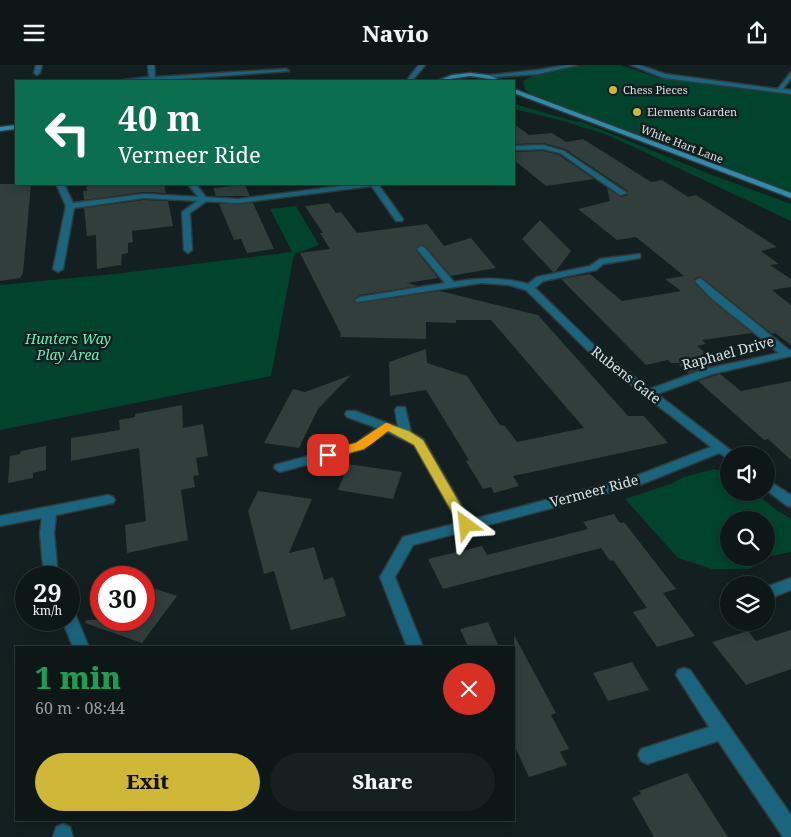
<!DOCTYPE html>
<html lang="en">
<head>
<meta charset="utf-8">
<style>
	:root { --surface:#0e1718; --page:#172021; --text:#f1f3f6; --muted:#9b9fa2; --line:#2e3637; --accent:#cfb837 }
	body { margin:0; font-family:"Noto Serif",serif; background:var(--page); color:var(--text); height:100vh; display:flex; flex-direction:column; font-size:19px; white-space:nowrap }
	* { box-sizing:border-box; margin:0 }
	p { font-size:16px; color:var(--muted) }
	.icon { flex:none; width:28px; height:28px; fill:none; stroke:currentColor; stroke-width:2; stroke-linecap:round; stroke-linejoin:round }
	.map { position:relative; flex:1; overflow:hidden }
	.side { position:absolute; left:15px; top:581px; width:500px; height:175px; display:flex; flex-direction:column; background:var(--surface); border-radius:0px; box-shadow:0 2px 12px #0003,0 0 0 1px var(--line) }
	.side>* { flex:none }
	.guide { position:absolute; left:15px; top:15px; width:500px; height:105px; border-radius:0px; box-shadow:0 2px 12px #0003,0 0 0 1px var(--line); background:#0b6e4f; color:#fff; overflow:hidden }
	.buttons { position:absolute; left:720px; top:381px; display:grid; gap:10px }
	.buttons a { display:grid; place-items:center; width:55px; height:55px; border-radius:50%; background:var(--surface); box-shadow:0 2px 12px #0003,0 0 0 1px var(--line); font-size:25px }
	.speed { position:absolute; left:15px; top:501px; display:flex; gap:10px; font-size:25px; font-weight:700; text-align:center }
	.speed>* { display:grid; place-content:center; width:65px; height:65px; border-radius:50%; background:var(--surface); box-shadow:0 2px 12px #0003,0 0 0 1px var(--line); line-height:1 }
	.speed small { font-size:12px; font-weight:400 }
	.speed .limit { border:8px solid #d22; background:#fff; color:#111 }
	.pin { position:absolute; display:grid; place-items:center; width:42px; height:42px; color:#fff; margin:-21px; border-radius:10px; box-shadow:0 2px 8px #0006 }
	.me { position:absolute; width:55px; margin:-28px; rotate:330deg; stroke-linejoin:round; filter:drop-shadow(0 0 4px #0008) }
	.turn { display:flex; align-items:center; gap:18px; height:105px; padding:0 20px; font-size:22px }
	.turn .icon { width:65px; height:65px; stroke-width:2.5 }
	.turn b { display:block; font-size:35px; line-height:42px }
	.round { display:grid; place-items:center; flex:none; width:52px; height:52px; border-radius:26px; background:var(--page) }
	.head { display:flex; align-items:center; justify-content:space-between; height:85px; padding:0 20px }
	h1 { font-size:30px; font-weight:800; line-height:38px; color:#1e9e55 }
	.button { display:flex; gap:10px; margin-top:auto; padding:10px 20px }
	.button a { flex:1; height:58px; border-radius:30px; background:var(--accent); color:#111; font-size:20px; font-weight:800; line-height:58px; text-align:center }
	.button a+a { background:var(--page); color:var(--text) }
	header { display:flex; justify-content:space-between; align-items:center; height:65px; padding:0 20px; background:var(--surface); font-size:22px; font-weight:800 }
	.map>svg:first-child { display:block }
	.green { fill:#01442d }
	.building { fill:#313e3c }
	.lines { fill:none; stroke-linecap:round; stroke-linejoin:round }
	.lane-casing { stroke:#2f3a3b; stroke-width:3 }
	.street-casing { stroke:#2f3a3b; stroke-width:3 }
	.secondary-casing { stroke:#2f3a3b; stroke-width:3 }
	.lane { fill:#1b647e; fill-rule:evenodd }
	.street { fill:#1b647e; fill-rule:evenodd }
	.secondary { fill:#308bab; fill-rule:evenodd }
	.route { fill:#cfb837; stroke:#877824 }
	.slow { fill:#f59e0b }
	.poi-dot { fill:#cfb837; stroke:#131f20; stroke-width:2 }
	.labels { text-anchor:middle; stroke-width:5; stroke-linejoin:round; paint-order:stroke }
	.far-poi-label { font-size:11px; fill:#d8e0e1; stroke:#131f20; text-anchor:start }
	.far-street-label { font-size:11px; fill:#d8e0e1; stroke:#131f20 }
	.park-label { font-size:14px; font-style:italic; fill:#67f0b5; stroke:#131f20 }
	.street-label { font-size:14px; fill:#d8e0e1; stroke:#131f20 }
</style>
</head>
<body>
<header><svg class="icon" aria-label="menu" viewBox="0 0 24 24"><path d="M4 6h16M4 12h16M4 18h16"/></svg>Navio<svg class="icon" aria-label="share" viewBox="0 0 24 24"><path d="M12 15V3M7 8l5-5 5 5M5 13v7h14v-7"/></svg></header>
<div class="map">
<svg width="791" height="772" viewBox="0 0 791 772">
	<rect width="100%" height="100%" fill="#131f20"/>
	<path class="green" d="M582 0H620L659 13 791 30V127L534 31 525 25 523 16 539 8Z
		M514 39 577 57 580 56 712 110 791 139V156L610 71 564 56 514 44Z
		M296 141 319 180 294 189 271 311 0 365V220L114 209 292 187 270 144Z
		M714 404 729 408V428H756L776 445 791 454V487L766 492V455H729V492L763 493 750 504H712L678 493 625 434 670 419 684 412Z"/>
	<path class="building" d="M514 59 529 70 552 68 566 77 583 74 651 117 662 115 688 132 696 130 777 182 761 186 779 199 770 200 791 214V222L772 225 791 240V280L775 268 772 269 700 211 694 214V217L709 233 752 268 702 275 706 279 697 281 707 289 701 290 704 292 701 293 711 301 688 308 679 300 681 298H671L668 295 646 300 561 214 590 209 622 236 681 226 665 214 684 211 636 172 617 175 578 144 610 136 607 123 621 132 628 130V126L565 84 543 78 514 79Z
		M543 86 559 90 594 114 546 121 514 95V87Z
		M0 119H31L23 208 20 213 0 216Z
		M86 119H164L166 128 144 127 84 135 83 126H87Z
		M245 120 250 131H216L213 123Z
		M144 135 168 136 173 161 132 166 133 177 128 178V188L122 189 121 200 97 204 96 170 87 171 84 143Z
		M253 138 274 184 247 188 241 174 234 175 219 139Z
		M329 138 336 148 341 147 357 168 427 159 444 181 471 173 496 203 451 211 425 181 420 180 416 185 438 213 407 218 418 221 360 230 353 235 356 238 440 226 538 250 628 351H644L668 378 513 411 519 421 494 428 491 422 483 424 466 396 469 395 426 325 390 331 389 297 426 284 427 298 467 311 500 360 505 361 517 377 584 363 491 255H456V258L426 257V274L340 272 341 269 300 188 330 184 320 168H323L305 141Z
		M540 155 571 186 556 206 553 207 522 174Z
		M720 309 741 326 791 316V395L768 374 764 375 698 316Z
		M351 310 318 344 299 383 264 378 293 324 305 327Z
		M182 340 183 363 203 359 208 391 196 393 199 410 193 411 195 422 181 425 188 475 127 488 125 460 146 456 139 383 71 396V373L120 365 119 355 135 352V349Z
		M46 381V405L33 408V413L8 418 10 391 20 389 21 386Z
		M348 399 402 407 393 434 338 425Z
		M258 426 312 434 289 488 314 482 324 515 333 512 346 551 291 565 274 506 264 509 248 446Z
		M614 449 620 458 624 457 676 524 663 528 695 571 657 582 633 547 647 543 613 495 610 496 601 483 443 524 428 494 482 481 487 490 588 464 583 457Z
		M144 520 177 531 142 578 85 558 86 555H144Z
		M488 557 499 582H468L460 564Z
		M791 565V604L746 620 712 577 748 566 756 576Z
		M514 570 556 648 551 650 569 684 560 687 567 700 529 712 514 680Z
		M632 597 649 625 608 636 593 608Z
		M687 708 728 772H654L632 733 641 729 639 726Z"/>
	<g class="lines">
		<defs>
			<path id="lane" d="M36 0H42L40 8 37 10 34 8Z
				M190 119H196L208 135 190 148 192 185 188 188 184 185 182 147 200 134 189 121Z
				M370 119H378L403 154 402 156H396Z"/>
			<path id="street" d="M148 0H154L155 12 286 4 289 6 152 16H114L149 12Z
				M419 0H425L412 16H406Z
				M567 0H578L538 9 485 13 482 11 538 5Z
				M631 0H639L665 9 778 24 791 7V13L783 24 791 25V29L664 13Z
				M543 80 564 86 627 128 620 130 560 88 543 84 514 85V81Z
				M56 119H64L73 138 144 129 238 134 356 119H376L372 121 238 138 144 133 74 143 63 204 58 207 53 204 66 141Z
				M421 181 424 182 454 217C480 212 502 212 528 219L537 212 590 201 600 194 640 189V193L603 199 596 205 543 216 535 223 598 284 650 324 705 304 779 288 710 232 695 216 700 213 789 285H791V291L712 309 657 329 733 387 735 390H729V394L719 388 642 419 413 480 395 512 423 582H407L380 512 403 472 458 458 414 380 387 367 364 384 280 407 274 403 275 400 356 378 377 363 347 352 345 349 347 346H355L398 362 395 345 397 342H405L411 367 423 374 470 455 633 412 711 382 590 288 526 225 509 220 481 218 357 237 355 235 360 232 445 218 417 184Z
				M766 414 791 430V442L786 440 766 425Z
				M108 430 113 432 115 435 113 438 56 450 54 468 58 512H44L40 468 42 453 0 461V451Z
				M791 513V525L766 535V522Z
				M69 548 75 549 89 582H73L62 555H69Z
				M684 603 690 605 791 750V772H783L718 676 647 699 641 696 638 690 641 684 709 662 676 610 678 605Z
				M63 759 70 762 73 772H53L56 762Z"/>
			<path id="secondary" d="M470 8 488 10 503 16 470 11 437 16 452 10Z
				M514 24 791 128V133L514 28Z
				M16 60V64L0 66V62Z"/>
		</defs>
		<use href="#lane" class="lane-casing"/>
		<use href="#street" class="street-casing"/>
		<use href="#secondary" class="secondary-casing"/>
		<use href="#lane" class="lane"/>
		<use href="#street" class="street"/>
		<use href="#secondary" class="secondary"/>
	</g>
	<path class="route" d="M386 358 409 366 423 375 472 460 470 463H461L414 380 388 366 364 384 328 394 322 390 324 387 356 378Z"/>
	<path class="slow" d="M386 358 390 359 392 362 390 364C379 372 364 389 349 385L348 383 349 380 356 378Z"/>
	<g class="poi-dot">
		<circle cx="613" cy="25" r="5"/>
		<circle cx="637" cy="47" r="5"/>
	</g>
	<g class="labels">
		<g class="far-poi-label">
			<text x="623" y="29">Chess Pieces</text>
			<text x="647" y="51">Elements Garden</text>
		</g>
		<g class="far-street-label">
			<text transform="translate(682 79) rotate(21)" y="4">White Hart Lane</text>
		</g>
		<g class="park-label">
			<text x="68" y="279">Hunters Way<tspan x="68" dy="16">Play Area</tspan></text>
		</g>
		<g class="street-label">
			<text transform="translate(728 288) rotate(-15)" y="5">Raphael Drive</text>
			<text transform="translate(626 310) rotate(38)" y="5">Rubens Gate</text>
			<text transform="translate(594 426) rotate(-15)" y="5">Vermeer Ride</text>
		</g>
	</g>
</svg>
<div class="buttons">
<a><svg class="icon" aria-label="sound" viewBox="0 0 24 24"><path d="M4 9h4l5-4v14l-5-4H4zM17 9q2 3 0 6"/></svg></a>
<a><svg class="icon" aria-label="search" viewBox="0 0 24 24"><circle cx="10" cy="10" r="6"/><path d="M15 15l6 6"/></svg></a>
<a><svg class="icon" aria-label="layers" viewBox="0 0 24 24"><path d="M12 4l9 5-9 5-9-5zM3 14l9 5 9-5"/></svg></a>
</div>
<div class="speed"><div>29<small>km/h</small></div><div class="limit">30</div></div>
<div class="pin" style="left:328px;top:390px;background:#d93025"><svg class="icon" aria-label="arrive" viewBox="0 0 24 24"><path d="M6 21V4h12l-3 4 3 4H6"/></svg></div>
<svg class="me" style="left:466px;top:460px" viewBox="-20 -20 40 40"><path d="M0-17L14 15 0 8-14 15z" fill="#cfb837" stroke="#fff" stroke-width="4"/></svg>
<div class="guide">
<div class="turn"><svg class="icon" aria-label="left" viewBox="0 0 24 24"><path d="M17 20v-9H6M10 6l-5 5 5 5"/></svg><div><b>40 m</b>Vermeer Ride</div></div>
</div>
<section class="side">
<div class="head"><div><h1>1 min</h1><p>60 m · 08:44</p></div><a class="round" style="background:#d93025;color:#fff"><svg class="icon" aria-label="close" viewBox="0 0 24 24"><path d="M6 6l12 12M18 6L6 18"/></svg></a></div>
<div class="button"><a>Exit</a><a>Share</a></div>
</section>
</div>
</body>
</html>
